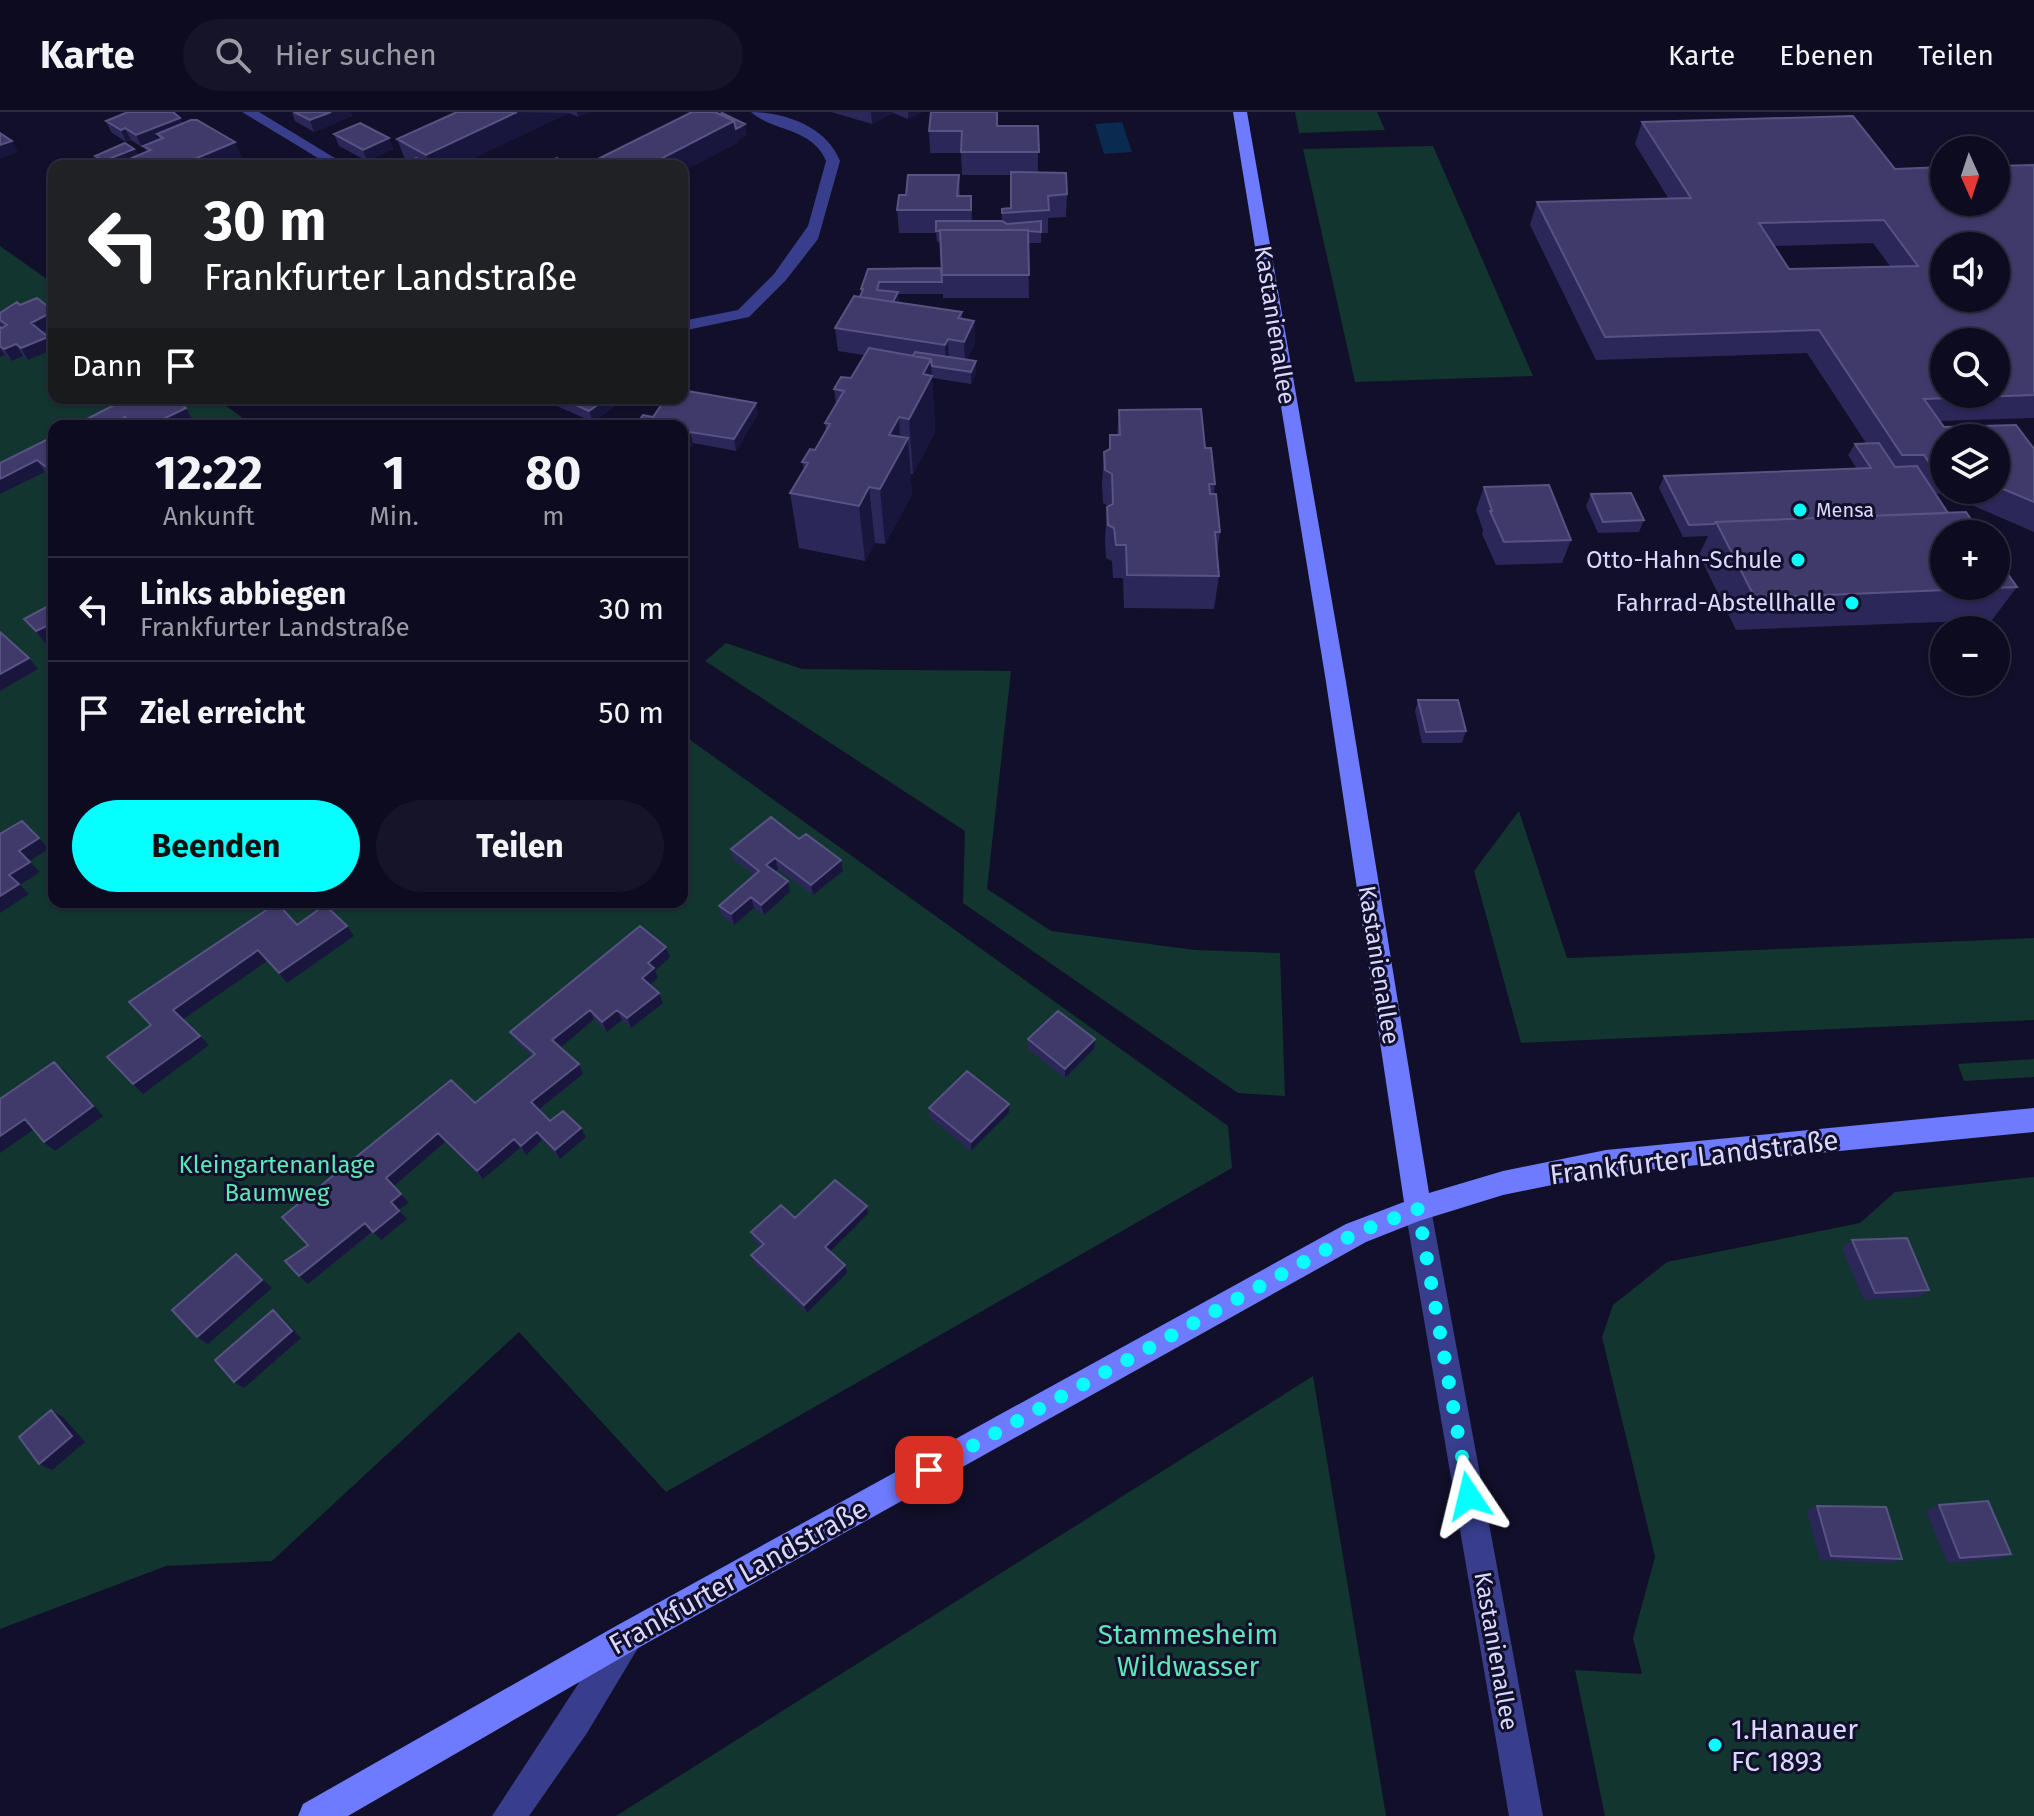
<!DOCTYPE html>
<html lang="de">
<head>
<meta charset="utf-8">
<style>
	:root { --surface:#0d0b20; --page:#161429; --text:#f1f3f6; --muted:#9a9ba5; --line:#2d2b3e; --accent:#04fffe }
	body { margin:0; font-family:"Fira Sans",sans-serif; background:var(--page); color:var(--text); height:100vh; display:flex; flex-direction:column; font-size:30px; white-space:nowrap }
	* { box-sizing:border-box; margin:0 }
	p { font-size:26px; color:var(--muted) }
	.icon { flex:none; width:44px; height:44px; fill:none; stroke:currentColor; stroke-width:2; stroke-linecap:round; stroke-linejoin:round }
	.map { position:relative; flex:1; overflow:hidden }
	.panel { position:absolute; left:48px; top:308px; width:640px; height:488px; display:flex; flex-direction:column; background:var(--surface); border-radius:16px; box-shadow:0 2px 6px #0004,0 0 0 2px var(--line) }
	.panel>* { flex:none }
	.banner { position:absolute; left:48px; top:48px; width:640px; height:244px; border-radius:16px; box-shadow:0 2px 6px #0004,0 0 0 2px var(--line); background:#202124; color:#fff; overflow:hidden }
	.needle { width:52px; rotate:177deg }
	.controls { position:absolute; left:1930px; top:24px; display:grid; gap:16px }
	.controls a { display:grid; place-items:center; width:80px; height:80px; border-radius:50%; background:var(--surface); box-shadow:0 2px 6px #0004,0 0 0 2px var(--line); font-size:40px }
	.pin { position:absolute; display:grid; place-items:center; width:68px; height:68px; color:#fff; margin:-34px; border-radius:16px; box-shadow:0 4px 12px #0006 }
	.me { position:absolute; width:88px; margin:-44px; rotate:350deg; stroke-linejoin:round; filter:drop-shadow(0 0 6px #0008) }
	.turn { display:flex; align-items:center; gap:28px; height:168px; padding:0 24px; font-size:36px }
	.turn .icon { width:104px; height:104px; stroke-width:2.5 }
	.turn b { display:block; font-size:56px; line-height:68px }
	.then { display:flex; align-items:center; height:76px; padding:0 24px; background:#0003; gap:16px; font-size:30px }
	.eta { display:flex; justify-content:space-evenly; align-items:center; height:136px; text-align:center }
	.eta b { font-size:48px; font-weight:700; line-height:56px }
	.cta { display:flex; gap:16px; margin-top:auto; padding:16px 24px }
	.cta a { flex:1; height:92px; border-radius:48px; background:var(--accent); color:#111; font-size:32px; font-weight:700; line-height:92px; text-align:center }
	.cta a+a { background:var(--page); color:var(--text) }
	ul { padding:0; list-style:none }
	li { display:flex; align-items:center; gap:24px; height:104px; padding:0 24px; border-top:2px solid var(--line) }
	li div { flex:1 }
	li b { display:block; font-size:30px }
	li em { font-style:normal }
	header { display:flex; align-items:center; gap:48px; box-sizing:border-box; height:112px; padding:0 40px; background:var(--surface); border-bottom:2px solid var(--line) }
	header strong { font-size:38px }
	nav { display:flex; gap:44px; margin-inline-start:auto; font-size:28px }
	.search { width:560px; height:72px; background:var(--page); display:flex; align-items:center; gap:20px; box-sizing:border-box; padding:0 28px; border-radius:44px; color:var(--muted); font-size:30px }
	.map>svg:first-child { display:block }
	.green { fill:#123530 }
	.water { fill:#0a2a4f }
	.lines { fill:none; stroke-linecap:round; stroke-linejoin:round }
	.lane { fill:#383d8c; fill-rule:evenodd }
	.street { fill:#383d8c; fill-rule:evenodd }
	.secondary { fill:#6f7bff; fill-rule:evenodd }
	.wall { fill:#2c2759; fill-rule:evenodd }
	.shaded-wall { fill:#19163e }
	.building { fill:#3f3a6a; stroke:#575382; stroke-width:2; fill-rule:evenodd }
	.route { stroke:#04fffe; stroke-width:14; stroke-dasharray:0 25.2 }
	.poi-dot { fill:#04fffe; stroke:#110f2a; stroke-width:3 }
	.labels { text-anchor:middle; stroke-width:6; stroke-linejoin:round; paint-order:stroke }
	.far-poi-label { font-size:20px; fill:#d9d8ff; stroke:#110f2a; text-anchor:start }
	.street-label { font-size:24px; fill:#d9d8ff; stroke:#110f2a }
	.poi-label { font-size:24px; fill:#d9d8ff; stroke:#110f2a; text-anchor:end }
	.park-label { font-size:24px; fill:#5de7b6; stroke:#110f2a }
	.near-street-label { font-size:28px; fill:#d9d8ff; stroke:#110f2a }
	.near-park-label { font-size:28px; fill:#5de7b6; stroke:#110f2a }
	.near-poi-label { font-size:28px; fill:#d9d8ff; stroke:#110f2a; text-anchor:start }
</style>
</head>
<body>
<header>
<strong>Karte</strong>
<div class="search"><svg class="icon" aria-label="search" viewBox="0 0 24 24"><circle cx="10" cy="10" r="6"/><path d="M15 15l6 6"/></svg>Hier suchen</div>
<nav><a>Karte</a><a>Ebenen</a><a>Teilen</a></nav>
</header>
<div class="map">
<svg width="2034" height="1704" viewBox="0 0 2034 1704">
	<rect width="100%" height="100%" fill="#110f2a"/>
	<path class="green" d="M1295 0H1377L1385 18 1299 21Z
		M1433 34 1533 264 1355 270 1303 37Z
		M0 134 54 172V286H215L254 314H54V790H682V622L1228 1014 1232 1056 666 1380 519 1220 272 1449 166 1454 0 1517Z
		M726 531 802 557 1011 559 987 777 1051 819 1195 838 1280 841 1285 984 1238 981 963 791 965 719 705 549Z
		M1519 699 1567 846 2034 826V908L1521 931 1474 759Z
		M2034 947V965L1964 969 1958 952Z
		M2034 1065V1704H1605L1575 1558 1642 1562 1633 1526 1655 1445 1602 1225 1613 1193 1667 1150 1860 1111 1895 1080Z
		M1313 1264 1386 1704H616Z"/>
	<path class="water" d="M1122 10 1132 40 1104 42 1095 12Z"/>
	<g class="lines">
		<path class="lane" d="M627 1509 638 1514 643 1525 638 1536 587 1621 529 1704H492L616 1514Z"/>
		<path class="street" d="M242 0H259L348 54H331Z
			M751 0C785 0 827 15 840 49L818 127 786 168 749 205 682 219V209L738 198 774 162 808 114 826 49C813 16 774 20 751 0Z
			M1418 1085 1427 1088 1431 1097 1543 1704H1509L1405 1097 1409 1088Z"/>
		<path class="secondary" d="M1233 0H1247L1346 570 1429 1081 1503 1059 1606 1038 2034 996V1020L1606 1062 1503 1083 1419 1109 1366 1130 638 1536 348 1704H298L303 1692 616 1514 1346 1112 1404 1090 1326 570Z"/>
	</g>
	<path class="wall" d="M292 0H350L352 4 314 20 295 9Z
		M457 0H589L578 5 569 1 456 54H398L406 50 397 27Z
		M831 0H922L908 7 893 1 872 12Z
		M1853 4 1895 57 1944 55V90H1996V54L2034 53V306L1940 309 1944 315 2016 313 2034 337V420L1944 381 1935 382 1948 401 1966 400 1981 422H1944V474H1996V445L2017 475 1992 508 1736 518 1699 443 1708 424 1683 425 1659 376 1664 364 1857 357 1848 343 1855 332 1866 331 1807 241 1596 248 1530 113 1537 90 1668 86 1635 32 1642 10ZM1873 131 1890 154 1789 157 1774 134ZM1944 134H1996V186H1944ZM1944 230H1996V282H1944ZM1944 326H1996V378H1944Z
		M106 9 183 11 240 54H130L129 52 125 54H101L95 44 134 37 138 44 147 40 143 34 146 33 142 35 131 28 126 30 111 20Z
		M997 14H1038V60L1067 82 1066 105 1048 106V121H1041V131H1028L1029 186H943V182H898L899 191 962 200V207L974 209 975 232 967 248 976 249V261L971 272 932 266 935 320 913 362H910L912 382 885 432 875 431 865 449 799 436 790 381 804 358 802 350 815 338 826 320 825 311 836 292 834 277 851 266 864 243 838 239 835 216 860 185 861 182V177L868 157 941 156V130H937L936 121H899L897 98 906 83 959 63 960 84H971L972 109H1002V97L1011 96V63H962L961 41H930L929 19Z
		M334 22 389 26 393 37 367 49 339 34Z
		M20 193 54 199V215L42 220 54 235V237L28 248 23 244 12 249 5 243 0 245V215H2L0 211V201Z
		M539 286H626L593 310Z
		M756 291 758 302 736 339 693 331 686 344H682V314L653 305Z
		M1119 298 1205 336 1215 372 1214 382 1220 420 1217 443 1219 464 1214 497 1124 496 1123 466H1113L1112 449 1106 446 1105 428 1107 395 1108 394 1103 391 1102 373 1104 340 1109 338 1110 323H1117Z
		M54 324V367L45 360 0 382Z
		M1484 375 1571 428 1562 451 1496 453 1482 422 1483 418 1476 398Z
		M1591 382 1644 408 1639 420 1598 421 1586 394Z
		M54 491V526L45 531 24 507Z
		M1418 588 1466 619 1462 631H1422L1415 599Z
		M731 737 843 759 813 783 778 757 775 759 788 769 790 780 764 803 754 796 734 813 722 804 719 794 754 763 733 747Z
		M666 835 670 845 655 859 658 866 649 873 659 881 663 891 631 916 622 908 607 920 594 907 560 935 583 962 539 998 550 1009 586 1025 560 1047 542 1028 526 1043 520 1036 483 1067 445 1030 394 1074 409 1091 399 1098 407 1107 381 1128 373 1120 308 1172 299 1164 308 1133 475 991 533 945 516 930 510 920Z
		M1028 927 1094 937 1065 966 1028 937Z
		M1009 992V1001L971 1039 930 1006 929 996Z
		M868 1102 830 1140 845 1153 847 1161 807 1201 754 1151 751 1143 761 1134 754 1129 751 1120 795 1106Z
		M1852 1128 1929 1178 1918 1185 1864 1188 1842 1136Z
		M1939 1393 2011 1442 1997 1447 1947 1451 1926 1399Z
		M1817 1394 1902 1447 1890 1451 1820 1448 1807 1399Z"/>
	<path class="shaded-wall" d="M317 0H350L352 4 314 20 310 8Z
		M517 0 569 1 456 54H430L426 43Z
		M577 0H589L578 5Z
		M871 0H893V1L872 12Z
		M908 0H922L908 7Z
		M180 6 185 17 157 22 160 27 142 35 136 23Z
		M734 9 745 12 747 24 738 28V31L682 60V54H647Z
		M125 16 131 28 126 30 121 18Z
		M389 26 393 37 367 49 363 38Z
		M12 29 18 40 0 47V33Z
		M235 30 245 52 240 54H178Z
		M134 37 140 48H127L129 52 125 54H106L104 49Z
		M898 180 899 191H892Z
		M54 200V215L38 222 31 211Z
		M974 209 975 232 965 253 964 230Z
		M48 225 54 237 28 248 21 236Z
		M948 227 949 250 946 256 945 233Z
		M16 232 23 244 12 249 4 237Z
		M0 236 5 243 0 245Z
		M931 247 935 320 913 362 909 307 923 262Z
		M976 249V261L971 272V260Z
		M607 286H626L593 310 589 299Z
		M756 291 758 302 736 339 734 327Z
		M186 296 192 307 179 314H149Z
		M125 305 131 314H106Z
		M899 305 901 338 908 326 912 382 885 432 880 377 889 323Z
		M690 320 693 331 686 344 683 333Z
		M37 348 45 360 0 382V367Z
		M869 375 875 431 865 449 859 394Z
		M51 512 54 516V526L45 531 36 519Z
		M29 546 38 557 0 579V562Z
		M39 726 49 737 29 749 19 739Z
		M775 746 778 757 769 764 766 753Z
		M841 748 843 759 813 783 811 773Z
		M30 750 40 760 20 773 29 782 0 801V784L9 763Z
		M788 769 790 780 764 803 761 793Z
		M751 785 754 796 734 813 731 802Z
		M347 814 354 824 287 871 279 861Z
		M666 835 670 845 655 859 658 866 646 876 642 866 648 851Z
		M258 838 267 849 182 908 173 898Z
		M659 881 663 891 631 916 627 906Z
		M590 898 594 907 558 938 552 928Z
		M617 898 622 908 607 920 602 910Z
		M200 924 209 933 143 982 133 972Z
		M1095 927 1094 937 1065 966V957Z
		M54 950 65 959 103 1004 55 1039 44 1030Z
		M579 952 583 962 537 999 531 990Z
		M1009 992V1001L971 1039V1030Z
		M25 1007 36 1016 0 1041V1024Z
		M581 1016 586 1025 560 1047 555 1038Z
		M537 1020 542 1028 526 1043 521 1034Z
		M438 1021 445 1030 394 1074 386 1066Z
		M514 1027 520 1036 483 1067 477 1059Z
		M401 1082 409 1091 398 1098 391 1090Z
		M867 1094 868 1102 827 1143 825 1135Z
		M399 1099 407 1107 381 1128 373 1120Z
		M365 1111 373 1119 308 1172 299 1164Z
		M236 1142 272 1176 208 1232 197 1225Z
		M845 1153 847 1161 807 1201 804 1193Z
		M273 1198 282 1206 301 1226 244 1276 234 1270Z
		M51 1298 63 1305 85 1330 52 1358 39 1352Z"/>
	<path class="building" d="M128 0H173L180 6 136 23 125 16 121 18 106 9Z
		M294 0H331L310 8Z
		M457 0H517L426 43 397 27Z
		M692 0H715L734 9 647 54H584Z
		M931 0H997V14H1038L1039 40H961L962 19H929Z
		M722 1 745 12 736 17 734 9 720 2Z
		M1853 4 1895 57 1944 55V90H1996V54L2034 53V283L1924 287 1944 315 2016 313 2034 337V390L1996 374V326H1944V359H1935L1924 343H1902L1819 218 1605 225 1537 90 1691 86 1642 10ZM1884 108 1918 154 1789 157 1759 111ZM1944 134H1996V186H1944ZM1944 230H1996V282H1944Z
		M191 8H197L235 30 178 54H136L127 48 151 38 143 34 163 26 157 22Z
		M360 11 389 26 363 38 334 22Z
		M0 21 12 29 0 33Z
		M125 31 134 37 104 49 95 44Z
		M416 46 430 53 443 47 455 53 398 54Z
		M557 46 566 51 559 54H550L546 52Z
		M1011 60 1066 61 1067 82 1048 84 1049 98 1002 101V97L1011 96Z
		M908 63H959L957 84H971V98H897L899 83H906Z
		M936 109H1002L1007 112 1041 109V120L1028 119V118H940V119H936Z
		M940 118H1028L1029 163H942Z
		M941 156 942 170H879L877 178 898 180 893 190 860 185 863 177H861L868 157Z
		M854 184 962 200 958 206 974 209 964 230 948 227 945 233 835 216Z
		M37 186 54 199 31 211 48 225 21 236 16 232 4 237 0 234V215L2 216 7 213 0 208V201L17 190 20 193Z
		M869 236 931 247 923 262 932 264 909 307 899 305 889 323 908 326 880 377 869 375 859 394 790 381 808 351 802 350 810 337 815 338 830 312 825 311 844 279 834 277 841 265 851 266Z
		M915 240 976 249 971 260 932 254 931 247 913 244Z
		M682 278 756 291 734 327 690 320 683 333H682V314H635L643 303 653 305 666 286H682Z
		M128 286H173L186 296 149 314H136L125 305 106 314H73Z
		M561 286H607L589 299Z
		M1201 297 1205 336H1211L1215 372H1209L1210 382H1216L1220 420H1215L1219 464 1127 463 1126 433H1116L1114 416 1108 413 1107 395 1113 392 1112 362 1105 358 1104 340 1110 337V323H1120L1119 298Z
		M54 324V361L37 348 0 367V351Z
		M1879 331 1895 355 1917 354 1948 401 1716 410 1714 412 1689 413 1664 364 1871 356 1855 332Z
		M1549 373 1571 428 1504 430 1490 399H1492L1484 375Z
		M1631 381 1644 408 1603 410 1591 382Z
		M1966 400 1981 422H1944V474H1996V445L2017 475 1755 486 1716 410Z
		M54 491V515L51 512 36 519 24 507Z
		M0 520 29 546 0 562Z
		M1418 588H1458L1466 619 1426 620Z
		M771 705 799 727 806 722 841 748 811 773 775 746 766 753 788 769 761 793 751 785 731 802 719 794 759 759 731 737Z
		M22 709 39 726 19 739 30 750 9 763 19 772 0 784V722Z
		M277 791 297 813 325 793 347 814 279 861 258 838 173 898 200 924 133 972 107 945 151 913 129 890Z
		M640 814 666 835 648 851 654 856 642 866 659 881 627 906 617 898 602 910 590 898 552 928 579 952 531 990 550 1009 563 999 581 1016 555 1038 537 1020 521 1034 514 1027 477 1059 438 1021 386 1066 401 1082 391 1090 399 1099 373 1120 365 1111 299 1164 285 1149 308 1133 282 1105 451 968 475 991 535 942 510 920Z
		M1058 899 1095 927 1065 957 1028 927Z
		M54 950 93 994 44 1030 25 1007 0 1024V987Z
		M967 959 1009 992 971 1030 929 996Z
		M835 1068 867 1094 825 1135 845 1153 804 1193 751 1143 764 1132 751 1120 781 1093 795 1106Z
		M1907 1126 1929 1178 1875 1181 1852 1128Z
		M236 1142 262 1168 197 1225 172 1198Z
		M273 1198 292 1219 234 1270 215 1248Z
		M51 1298 72 1324 39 1352 19 1325Z
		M1988 1389 2011 1442 1960 1446 1939 1393Z
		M1817 1394 1886 1395 1902 1447 1831 1444Z"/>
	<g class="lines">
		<path class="route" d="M929 1358 1356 1121 1418 1097 1469 1384"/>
	</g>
	<g class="poi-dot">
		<circle cx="1800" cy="398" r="8"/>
		<circle cx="1798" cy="448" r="8"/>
		<circle cx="1852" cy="491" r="8"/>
		<circle cx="1715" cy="1633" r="8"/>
	</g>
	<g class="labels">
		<g class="far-poi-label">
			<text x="1816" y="405">Mensa</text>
		</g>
		<g class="street-label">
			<text transform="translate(1275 213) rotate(81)" y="8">Kastanienallee</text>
			<text transform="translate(1379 853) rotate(81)" y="8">Kastanienallee</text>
			<text transform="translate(1496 1539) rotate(80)" y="8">Kastanienallee</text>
		</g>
		<g class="poi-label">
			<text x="1782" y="456">Otto-Hahn-Schule</text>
			<text x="1836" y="499">Fahrrad-Abstellhalle</text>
		</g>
		<g class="park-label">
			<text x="277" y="1061">Kleingartenanlage<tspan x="277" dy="28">Baumweg</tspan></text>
		</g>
		<g class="near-street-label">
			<text transform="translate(1694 1045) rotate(-7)" y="10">Frankfurter Landstraße</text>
			<text transform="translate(738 1464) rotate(-29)" y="10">Frankfurter Landstraße</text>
		</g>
		<g class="near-park-label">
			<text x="1188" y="1532">Stammesheim<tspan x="1188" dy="32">Wildwasser</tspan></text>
		</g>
		<g class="near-poi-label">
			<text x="1731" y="1627">1.Hanauer<tspan x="1731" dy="32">FC 1893</tspan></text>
		</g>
	</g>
</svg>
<div class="controls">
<a><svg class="needle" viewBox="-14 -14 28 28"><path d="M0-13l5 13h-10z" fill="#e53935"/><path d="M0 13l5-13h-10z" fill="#9a9ba5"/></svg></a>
<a><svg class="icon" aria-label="sound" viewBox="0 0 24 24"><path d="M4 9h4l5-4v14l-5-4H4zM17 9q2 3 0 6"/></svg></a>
<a><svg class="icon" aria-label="search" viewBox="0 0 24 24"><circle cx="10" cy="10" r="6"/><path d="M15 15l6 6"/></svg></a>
<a><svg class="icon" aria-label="layers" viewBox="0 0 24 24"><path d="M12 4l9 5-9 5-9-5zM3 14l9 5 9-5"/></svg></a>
<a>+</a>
<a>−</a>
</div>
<div class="pin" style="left:929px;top:1358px;background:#d93025"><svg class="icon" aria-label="arrive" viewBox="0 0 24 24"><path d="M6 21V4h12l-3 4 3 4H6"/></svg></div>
<svg class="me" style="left:1469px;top:1384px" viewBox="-20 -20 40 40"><path d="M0-17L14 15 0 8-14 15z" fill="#04fffe" stroke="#fff" stroke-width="4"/></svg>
<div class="banner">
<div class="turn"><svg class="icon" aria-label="left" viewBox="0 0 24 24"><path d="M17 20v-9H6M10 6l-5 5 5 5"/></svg><div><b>30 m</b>Frankfurter Landstraße</div></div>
<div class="then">Dann<svg class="icon" aria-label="arrive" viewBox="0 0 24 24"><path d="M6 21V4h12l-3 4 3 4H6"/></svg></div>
</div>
<section class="panel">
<div class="eta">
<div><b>12:22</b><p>Ankunft</p></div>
<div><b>1</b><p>Min.</p></div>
<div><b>80</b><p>m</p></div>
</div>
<ul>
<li><svg class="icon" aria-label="left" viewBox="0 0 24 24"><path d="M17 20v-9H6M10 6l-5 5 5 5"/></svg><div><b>Links abbiegen</b><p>Frankfurter Landstraße</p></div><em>30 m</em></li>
<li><svg class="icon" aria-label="arrive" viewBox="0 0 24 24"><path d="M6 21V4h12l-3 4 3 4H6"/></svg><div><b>Ziel erreicht</b></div><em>50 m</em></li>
</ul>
<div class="cta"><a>Beenden</a><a>Teilen</a></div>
</section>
</div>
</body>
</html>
